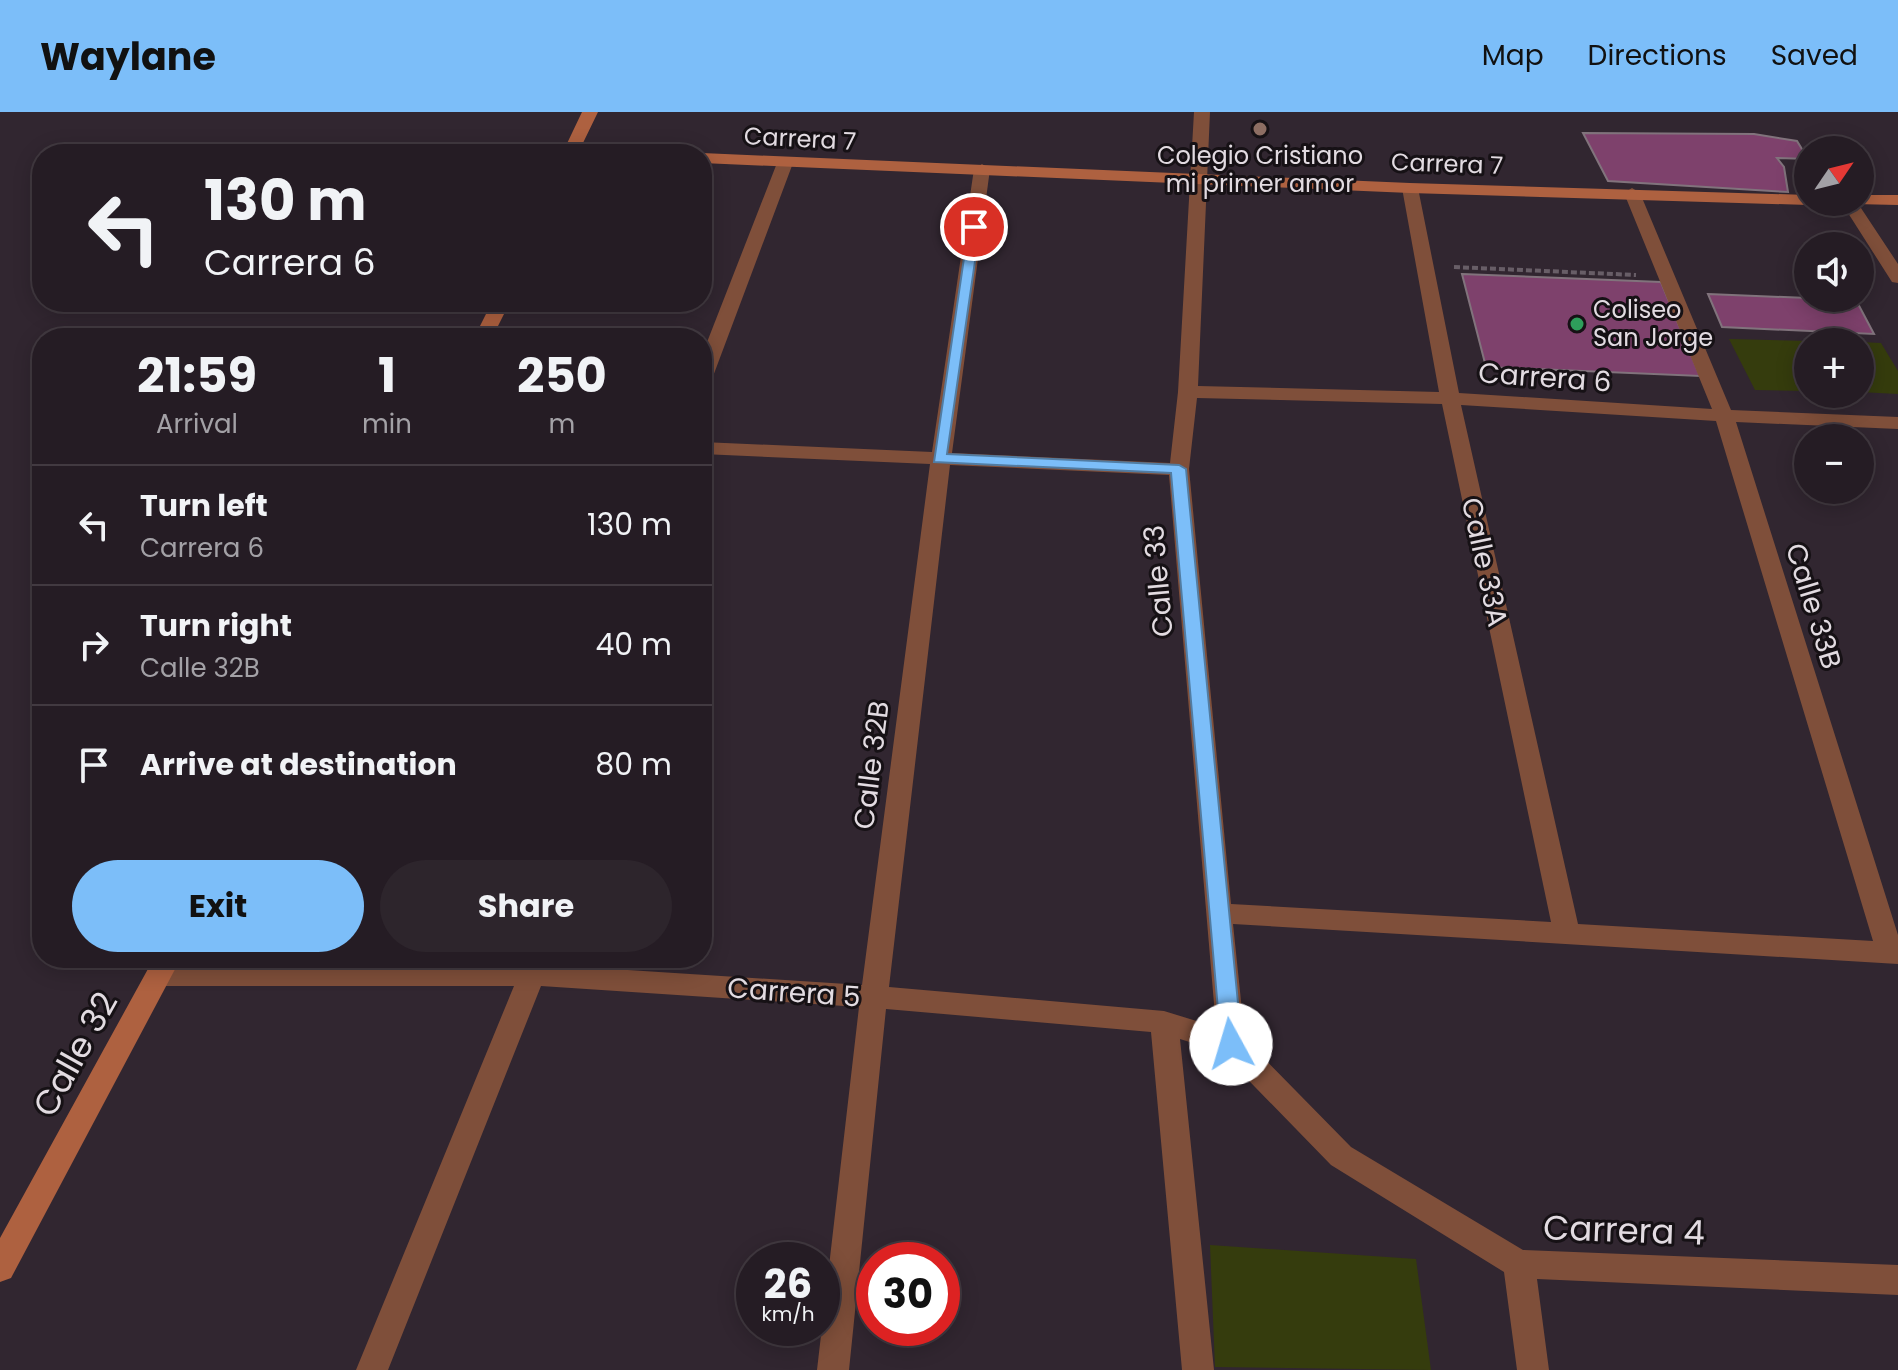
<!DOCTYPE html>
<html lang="en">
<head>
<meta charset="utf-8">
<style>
	:root { --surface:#251c24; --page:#2d252c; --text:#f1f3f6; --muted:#a3a1a6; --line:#423a41; --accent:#7cbef9 }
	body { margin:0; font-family:Poppins,sans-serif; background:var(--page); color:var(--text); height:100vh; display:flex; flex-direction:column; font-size:30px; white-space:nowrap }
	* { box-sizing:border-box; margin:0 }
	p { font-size:26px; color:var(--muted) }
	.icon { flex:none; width:44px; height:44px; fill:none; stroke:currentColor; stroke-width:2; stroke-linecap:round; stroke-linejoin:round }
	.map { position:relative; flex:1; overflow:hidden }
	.panel { position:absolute; left:32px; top:216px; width:680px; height:640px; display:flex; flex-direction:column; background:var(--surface); border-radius:32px; box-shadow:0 4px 20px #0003,0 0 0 2px var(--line) }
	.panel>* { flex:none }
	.banner { position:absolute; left:32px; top:32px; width:680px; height:168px; border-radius:32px; box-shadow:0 4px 20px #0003,0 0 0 2px var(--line); background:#251c24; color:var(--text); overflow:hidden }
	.needle { width:52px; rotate:55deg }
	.controls { position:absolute; left:1794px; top:24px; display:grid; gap:16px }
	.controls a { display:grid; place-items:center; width:80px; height:80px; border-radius:50%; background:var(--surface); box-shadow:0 4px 20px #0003,0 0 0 2px var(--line); font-size:40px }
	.speed { position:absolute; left:736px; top:1130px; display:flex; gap:16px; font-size:40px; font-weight:700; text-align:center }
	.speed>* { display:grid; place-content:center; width:104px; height:104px; border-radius:50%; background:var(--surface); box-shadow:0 4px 20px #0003,0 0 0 2px var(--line); line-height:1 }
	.speed small { font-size:20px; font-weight:400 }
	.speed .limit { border:12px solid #d22; background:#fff; color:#111 }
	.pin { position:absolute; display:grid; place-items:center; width:68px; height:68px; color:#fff; margin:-34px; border:4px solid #fff; border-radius:50%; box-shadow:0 2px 8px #0007 }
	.me { position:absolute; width:88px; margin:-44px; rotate:354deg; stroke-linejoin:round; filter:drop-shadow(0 0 6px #0008) }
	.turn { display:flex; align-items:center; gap:28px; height:168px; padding:0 40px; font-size:36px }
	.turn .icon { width:104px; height:104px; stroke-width:2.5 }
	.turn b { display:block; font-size:56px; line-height:68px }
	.eta { display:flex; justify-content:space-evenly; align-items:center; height:136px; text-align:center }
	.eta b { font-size:48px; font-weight:700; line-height:56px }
	.button { display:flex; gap:16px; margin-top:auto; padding:16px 40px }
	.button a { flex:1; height:92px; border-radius:48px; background:var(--accent); color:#111; font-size:32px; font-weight:700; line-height:92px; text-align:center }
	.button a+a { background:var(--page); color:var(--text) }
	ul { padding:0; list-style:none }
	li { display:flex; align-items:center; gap:24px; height:120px; padding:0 40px; border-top:2px solid var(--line) }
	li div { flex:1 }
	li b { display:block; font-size:30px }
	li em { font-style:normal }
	header { display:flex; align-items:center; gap:48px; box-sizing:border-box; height:112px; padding:0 40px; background:var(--accent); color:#111 }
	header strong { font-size:38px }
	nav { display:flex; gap:44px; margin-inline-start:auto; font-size:28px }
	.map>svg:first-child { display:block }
	.green { fill:#353c0d }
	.building { fill:#7e416c; stroke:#81737c; stroke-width:2 }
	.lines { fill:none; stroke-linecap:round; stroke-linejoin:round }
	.path { stroke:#685e67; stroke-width:4; stroke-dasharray:6 3; stroke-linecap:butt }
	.street { fill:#7f4f3a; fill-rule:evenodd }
	.secondary { fill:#ae6140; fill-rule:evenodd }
	.route { fill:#7cbef9; stroke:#517ca2; stroke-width:2 }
	.education-dot { fill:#8d6e63; stroke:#161115; stroke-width:3 }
	.leisure-dot { fill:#2e9e5b; stroke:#161115; stroke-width:3 }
	.labels { text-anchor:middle; stroke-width:6; stroke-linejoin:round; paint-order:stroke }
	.far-street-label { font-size:24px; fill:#e2dbe1; stroke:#161115 }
	.far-poi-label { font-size:24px; fill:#e2dbe1; stroke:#161115 }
	.street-label { font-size:28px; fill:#e2dbe1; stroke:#161115 }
	.near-street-label { font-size:34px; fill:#e2dbe1; stroke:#161115 }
</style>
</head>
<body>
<header>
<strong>Waylane</strong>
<nav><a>Map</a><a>Directions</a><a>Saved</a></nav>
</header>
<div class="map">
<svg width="1898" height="1258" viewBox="0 0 1898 1258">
	<rect width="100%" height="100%" fill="#312630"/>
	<path class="green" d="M1729 227 1850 230H1808V279L1755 278Z
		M1860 230 1881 231 1898 259V282L1860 280Z
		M1210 1133 1416 1147 1431 1258 1215 1255Z"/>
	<path class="building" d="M1583 21 1754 22 1797 29 1808 47 1777 46 1784 55 1788 80 1608 69Z
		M1462 162 1661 170 1700 264 1486 255Z
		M1708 182 1856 188 1874 222 1722 215Z"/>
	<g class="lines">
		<path class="path" d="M1454 155 1636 163"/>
		<path class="street" d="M1194 0H1210L1198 274 1439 280 1402 76 1410 71 1418 76 1459 281 1712 297 1624 81 1632 76 1640 81 1731 298 1898 305V317L1736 310 1898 823V852L1233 812 1245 927 1351 1035 1523 1138 1898 1153V1183L1537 1167 1549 1258H1517L1504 1160 1331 1053 1221 940 1180 927 1214 1258H1182L1151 920 886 897 849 1258H817L859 895 541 874 388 1258H356L514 874H160L150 871 146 863 150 855 160 852H523L526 846H552L550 853 862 873 930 352 702 342V330L932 340 974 57 982 52 990 57 952 341 1170 351 1178 280ZM1197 286 1442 292 1551 810 1231 792 1189 357ZM1461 293 1716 309 1873 829 1578 812ZM950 353 1169 363 1216 915 1164 899 889 875Z
			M785 46 793 51 712 267 702 273V243L777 51Z
			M1841 90H1857L1898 152V171L1892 170Z"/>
		<path class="secondary" d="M582 0H598L582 33 643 37 651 42H562Z
			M702 41 1410 71 1808 83V90H1815L1808 93 1410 81 702 51V42H699Z
			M1860 83H1898V93L1854 92 1860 90Z
			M492 190H510L492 226H474Z
			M154 846H181L11 1166 0 1170V1126Z"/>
	</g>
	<path class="route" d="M969 112 980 115 947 342 1179 353 1186 357 1242 932 1239 938H1224L1221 932 1171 361 934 350Z"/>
	<circle class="education-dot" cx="1260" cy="17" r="8"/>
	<circle class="leisure-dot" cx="1577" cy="212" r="8"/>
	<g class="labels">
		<g class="far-street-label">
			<text transform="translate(800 27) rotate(3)" y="8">Carrera 7</text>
			<text transform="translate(1447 52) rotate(2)" y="8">Carrera 7</text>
		</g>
		<g class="far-poi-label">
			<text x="1260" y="52">Colegio Cristiano<tspan x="1260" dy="28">mi primer amor</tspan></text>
			<text x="1593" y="206" text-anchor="start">Coliseo<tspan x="1593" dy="28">San Jorge</tspan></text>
		</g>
		<g class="street-label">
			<text transform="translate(1545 265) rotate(4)" y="10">Carrera 6</text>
			<text transform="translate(1485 450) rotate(78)" y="10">Calle 33A</text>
			<text transform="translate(1158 469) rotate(-95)" y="10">Calle 33</text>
			<text transform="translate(1814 494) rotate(73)" y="10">Calle 33B</text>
			<text transform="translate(871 653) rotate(-83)" y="10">Calle 32B</text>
			<text transform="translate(794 880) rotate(4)" y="10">Carrera 5</text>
		</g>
		<g class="near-street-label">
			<text transform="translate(75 942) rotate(-61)" y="12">Calle 32</text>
			<text transform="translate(1624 1118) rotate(2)" y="12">Carrera 4</text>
		</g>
	</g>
</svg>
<div class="controls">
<a><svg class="needle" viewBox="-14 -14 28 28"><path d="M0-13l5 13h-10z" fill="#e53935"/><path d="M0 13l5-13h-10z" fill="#a3a1a6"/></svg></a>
<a><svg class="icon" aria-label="sound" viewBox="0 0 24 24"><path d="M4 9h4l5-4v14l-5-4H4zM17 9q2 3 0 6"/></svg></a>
<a>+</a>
<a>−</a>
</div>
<div class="speed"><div>26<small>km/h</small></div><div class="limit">30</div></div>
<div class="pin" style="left:974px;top:115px;background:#d93025"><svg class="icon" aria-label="arrive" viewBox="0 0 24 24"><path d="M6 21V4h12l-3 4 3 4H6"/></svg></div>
<svg class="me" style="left:1231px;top:932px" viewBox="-20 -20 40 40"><circle r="19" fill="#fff"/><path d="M0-13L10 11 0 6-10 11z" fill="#7cbef9"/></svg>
<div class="banner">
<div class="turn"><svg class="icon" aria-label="left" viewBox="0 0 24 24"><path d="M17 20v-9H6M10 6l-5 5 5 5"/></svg><div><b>130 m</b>Carrera 6</div></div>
</div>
<section class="panel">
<div class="eta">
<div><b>21:59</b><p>Arrival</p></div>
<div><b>1</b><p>min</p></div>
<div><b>250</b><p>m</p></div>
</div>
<ul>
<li><svg class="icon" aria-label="left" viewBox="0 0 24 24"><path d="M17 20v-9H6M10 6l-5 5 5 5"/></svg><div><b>Turn left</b><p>Carrera 6</p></div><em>130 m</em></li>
<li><svg class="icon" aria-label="right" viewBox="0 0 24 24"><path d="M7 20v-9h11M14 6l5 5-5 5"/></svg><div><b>Turn right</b><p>Calle 32B</p></div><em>40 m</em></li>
<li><svg class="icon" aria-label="arrive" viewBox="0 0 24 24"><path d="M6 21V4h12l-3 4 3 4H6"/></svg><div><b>Arrive at destination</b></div><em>80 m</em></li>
</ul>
<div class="button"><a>Exit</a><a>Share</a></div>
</section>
</div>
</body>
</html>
